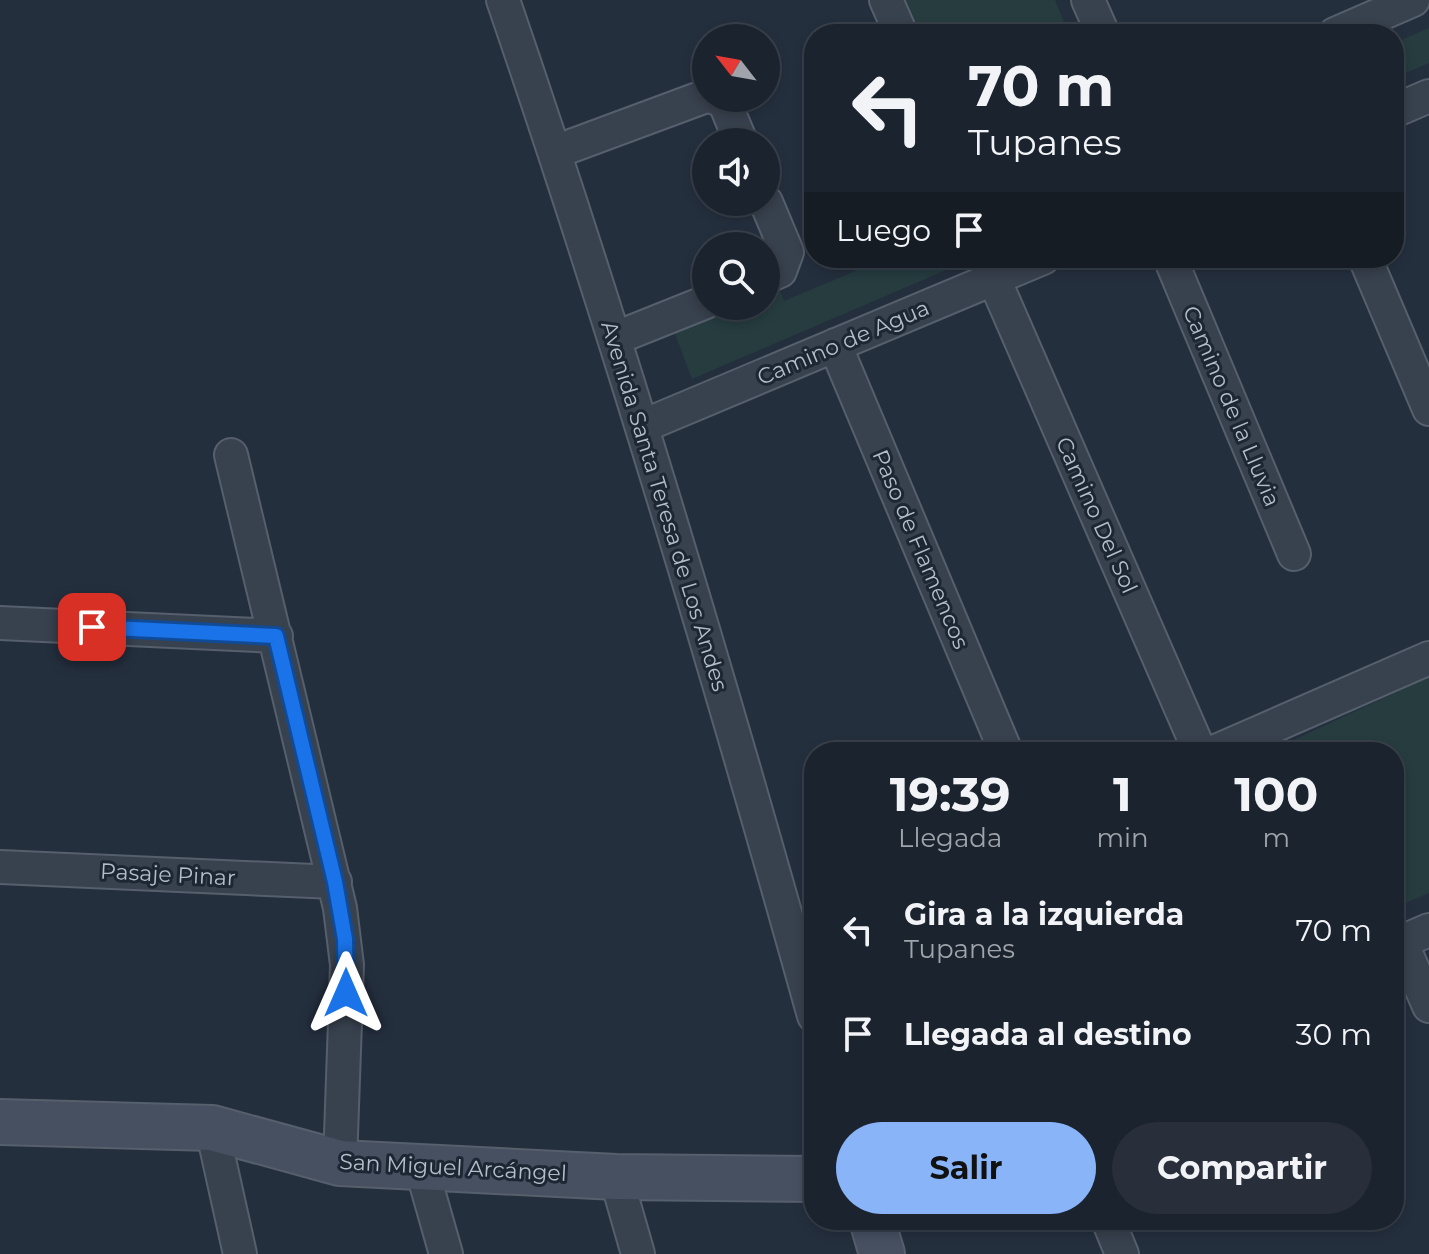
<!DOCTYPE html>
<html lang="es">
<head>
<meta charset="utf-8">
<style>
	:root { --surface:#1b232e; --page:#282f3a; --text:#f1f3f6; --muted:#a0a4aa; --line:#39404a; --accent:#8ab4f8 }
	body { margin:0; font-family:Montserrat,sans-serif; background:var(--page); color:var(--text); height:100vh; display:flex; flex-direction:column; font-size:30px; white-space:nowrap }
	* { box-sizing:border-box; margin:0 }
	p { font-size:26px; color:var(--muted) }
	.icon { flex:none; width:44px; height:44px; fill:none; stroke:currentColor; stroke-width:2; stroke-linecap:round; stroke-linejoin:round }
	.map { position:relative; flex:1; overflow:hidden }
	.details { position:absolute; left:804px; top:742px; width:600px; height:488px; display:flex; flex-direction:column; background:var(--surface); border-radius:32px; box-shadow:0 4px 12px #0003,0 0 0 2px var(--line) }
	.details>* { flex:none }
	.banner { position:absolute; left:804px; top:24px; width:600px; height:244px; border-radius:32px; box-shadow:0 4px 12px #0003,0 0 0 2px var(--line); background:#1b232e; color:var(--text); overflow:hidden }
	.needle { width:52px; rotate:301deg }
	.buttons { position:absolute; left:692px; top:24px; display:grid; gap:16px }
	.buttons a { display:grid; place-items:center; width:88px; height:88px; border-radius:50%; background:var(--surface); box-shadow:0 4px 12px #0003,0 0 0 2px var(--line); font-size:40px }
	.pin { position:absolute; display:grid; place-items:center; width:68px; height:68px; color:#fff; margin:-34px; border-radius:16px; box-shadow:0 4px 12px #0006 }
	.me { position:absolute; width:88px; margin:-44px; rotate:0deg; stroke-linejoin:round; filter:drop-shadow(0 0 6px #0008) }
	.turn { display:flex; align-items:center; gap:28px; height:168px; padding:0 32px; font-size:36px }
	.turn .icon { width:104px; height:104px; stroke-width:2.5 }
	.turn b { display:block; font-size:56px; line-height:68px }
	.then { display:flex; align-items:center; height:76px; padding:0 32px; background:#0003; gap:16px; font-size:30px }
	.eta { display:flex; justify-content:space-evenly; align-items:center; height:136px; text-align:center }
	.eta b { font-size:48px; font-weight:700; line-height:56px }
	.action { display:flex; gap:16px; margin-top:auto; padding:16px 32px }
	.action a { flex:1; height:92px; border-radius:48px; background:var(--accent); color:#111; font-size:32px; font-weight:700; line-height:92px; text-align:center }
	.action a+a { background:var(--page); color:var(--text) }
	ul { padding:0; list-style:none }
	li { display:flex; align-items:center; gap:24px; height:104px; padding:0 32px }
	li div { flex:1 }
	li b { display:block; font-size:30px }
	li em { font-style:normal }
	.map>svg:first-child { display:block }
	.green { fill:#263c3f }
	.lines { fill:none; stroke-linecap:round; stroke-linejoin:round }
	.street-casing { stroke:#565f6c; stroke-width:36 }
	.secondary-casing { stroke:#565f6c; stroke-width:48 }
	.street { stroke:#38414e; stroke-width:32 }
	.secondary { stroke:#465061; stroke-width:44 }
	.route-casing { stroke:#114b97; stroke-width:20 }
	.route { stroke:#1a73e8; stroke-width:14 }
	.labels { text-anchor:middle; stroke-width:6; stroke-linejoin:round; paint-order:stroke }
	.street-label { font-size:22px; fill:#b4bcc9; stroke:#1d2633 }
</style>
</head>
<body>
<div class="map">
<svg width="1429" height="1254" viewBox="0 0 1429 1254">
	<rect width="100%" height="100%" fill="#242f3e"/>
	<path class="green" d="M901 0H1055L1069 34H916Z
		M1429 28V63L1394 78V43Z
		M886 258H974L692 379 672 326 723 306H766V289L778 285 784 301Z
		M1429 677V893L1394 908V752H1268Z"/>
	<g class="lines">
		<defs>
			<path id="street" d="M503 0C618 335 719 675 814 1016
				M886 0 901 34
				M1088 0 1103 34
				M1335 34 1413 0
				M715 98 724 101 741 142
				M1394 111 1429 96
				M555 152 706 96
				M766 202 787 252 780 271 766 277
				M1170 258 1294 554
				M1365 258 1429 409
				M994 279 1200 752
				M616 338 706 302
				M835 345 1006 752
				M643 426 1043 258
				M231 455 340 908 347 965 340 1163
				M0 623 276 636
				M1214 752 1429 658
				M0 867 335 882
				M1401 942 1429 1006
				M1394 945 1429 930
				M212 1128 240 1254
				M421 1166 446 1254
				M616 1177 638 1254
				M1108 1220 1122 1254"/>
			<path id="secondary" d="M0 1122 212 1128 340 1163 616 1177 814 1179
				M872 1220 882 1254"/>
		</defs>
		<use href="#street" class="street-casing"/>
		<use href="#secondary" class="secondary-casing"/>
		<use href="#street" class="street"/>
		<use href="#secondary" class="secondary"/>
	</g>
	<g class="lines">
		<defs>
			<path id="route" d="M92 627 276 636 335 882 345 939 346 993"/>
		</defs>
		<use href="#route" class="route-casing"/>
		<use href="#route" class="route"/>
	</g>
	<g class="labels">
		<g class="street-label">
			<text transform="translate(843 342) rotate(-23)" y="8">Camino de Agua</text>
			<text transform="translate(1232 406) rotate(67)" y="8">Camino de la Lluvia</text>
			<text transform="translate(665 506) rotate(73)" y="8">Avenida Santa Teresa de Los Andes</text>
			<text transform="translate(1097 515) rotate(66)" y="8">Camino Del Sol</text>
			<text transform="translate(921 549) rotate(67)" y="8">Paso de Flamencos</text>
			<text transform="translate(168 874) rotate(3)" y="8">Pasaje Pinar</text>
			<text transform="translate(453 1167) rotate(3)" y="8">San Miguel Arcángel</text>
		</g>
	</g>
</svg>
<div class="buttons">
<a><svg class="needle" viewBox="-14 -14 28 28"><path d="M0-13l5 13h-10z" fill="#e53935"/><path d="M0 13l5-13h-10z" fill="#a0a4aa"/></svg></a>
<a><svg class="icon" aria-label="sound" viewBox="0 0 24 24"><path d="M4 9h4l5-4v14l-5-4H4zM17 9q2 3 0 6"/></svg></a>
<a><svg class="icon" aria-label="search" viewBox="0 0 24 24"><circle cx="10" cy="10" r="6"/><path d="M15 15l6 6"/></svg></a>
</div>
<div class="pin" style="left:92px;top:627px;background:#d93025"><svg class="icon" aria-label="arrive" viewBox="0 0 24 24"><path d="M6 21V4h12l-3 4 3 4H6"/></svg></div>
<svg class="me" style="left:346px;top:993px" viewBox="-20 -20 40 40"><path d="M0-17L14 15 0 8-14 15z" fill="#1a73e8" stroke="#fff" stroke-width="4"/></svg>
<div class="banner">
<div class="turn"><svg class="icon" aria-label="left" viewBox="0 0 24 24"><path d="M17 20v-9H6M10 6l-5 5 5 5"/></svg><div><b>70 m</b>Tupanes</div></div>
<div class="then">Luego<svg class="icon" aria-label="arrive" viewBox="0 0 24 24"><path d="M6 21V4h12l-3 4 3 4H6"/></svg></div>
</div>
<section class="details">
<div class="eta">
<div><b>19:39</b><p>Llegada</p></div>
<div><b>1</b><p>min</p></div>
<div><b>100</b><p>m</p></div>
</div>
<ul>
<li><svg class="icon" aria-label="left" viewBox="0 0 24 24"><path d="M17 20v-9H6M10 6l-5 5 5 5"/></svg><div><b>Gira a la izquierda</b><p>Tupanes</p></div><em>70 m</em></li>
<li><svg class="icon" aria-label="arrive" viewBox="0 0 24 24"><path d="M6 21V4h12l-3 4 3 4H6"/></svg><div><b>Llegada al destino</b></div><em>30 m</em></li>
</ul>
<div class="action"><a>Salir</a><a>Compartir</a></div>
</section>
</div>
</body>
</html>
